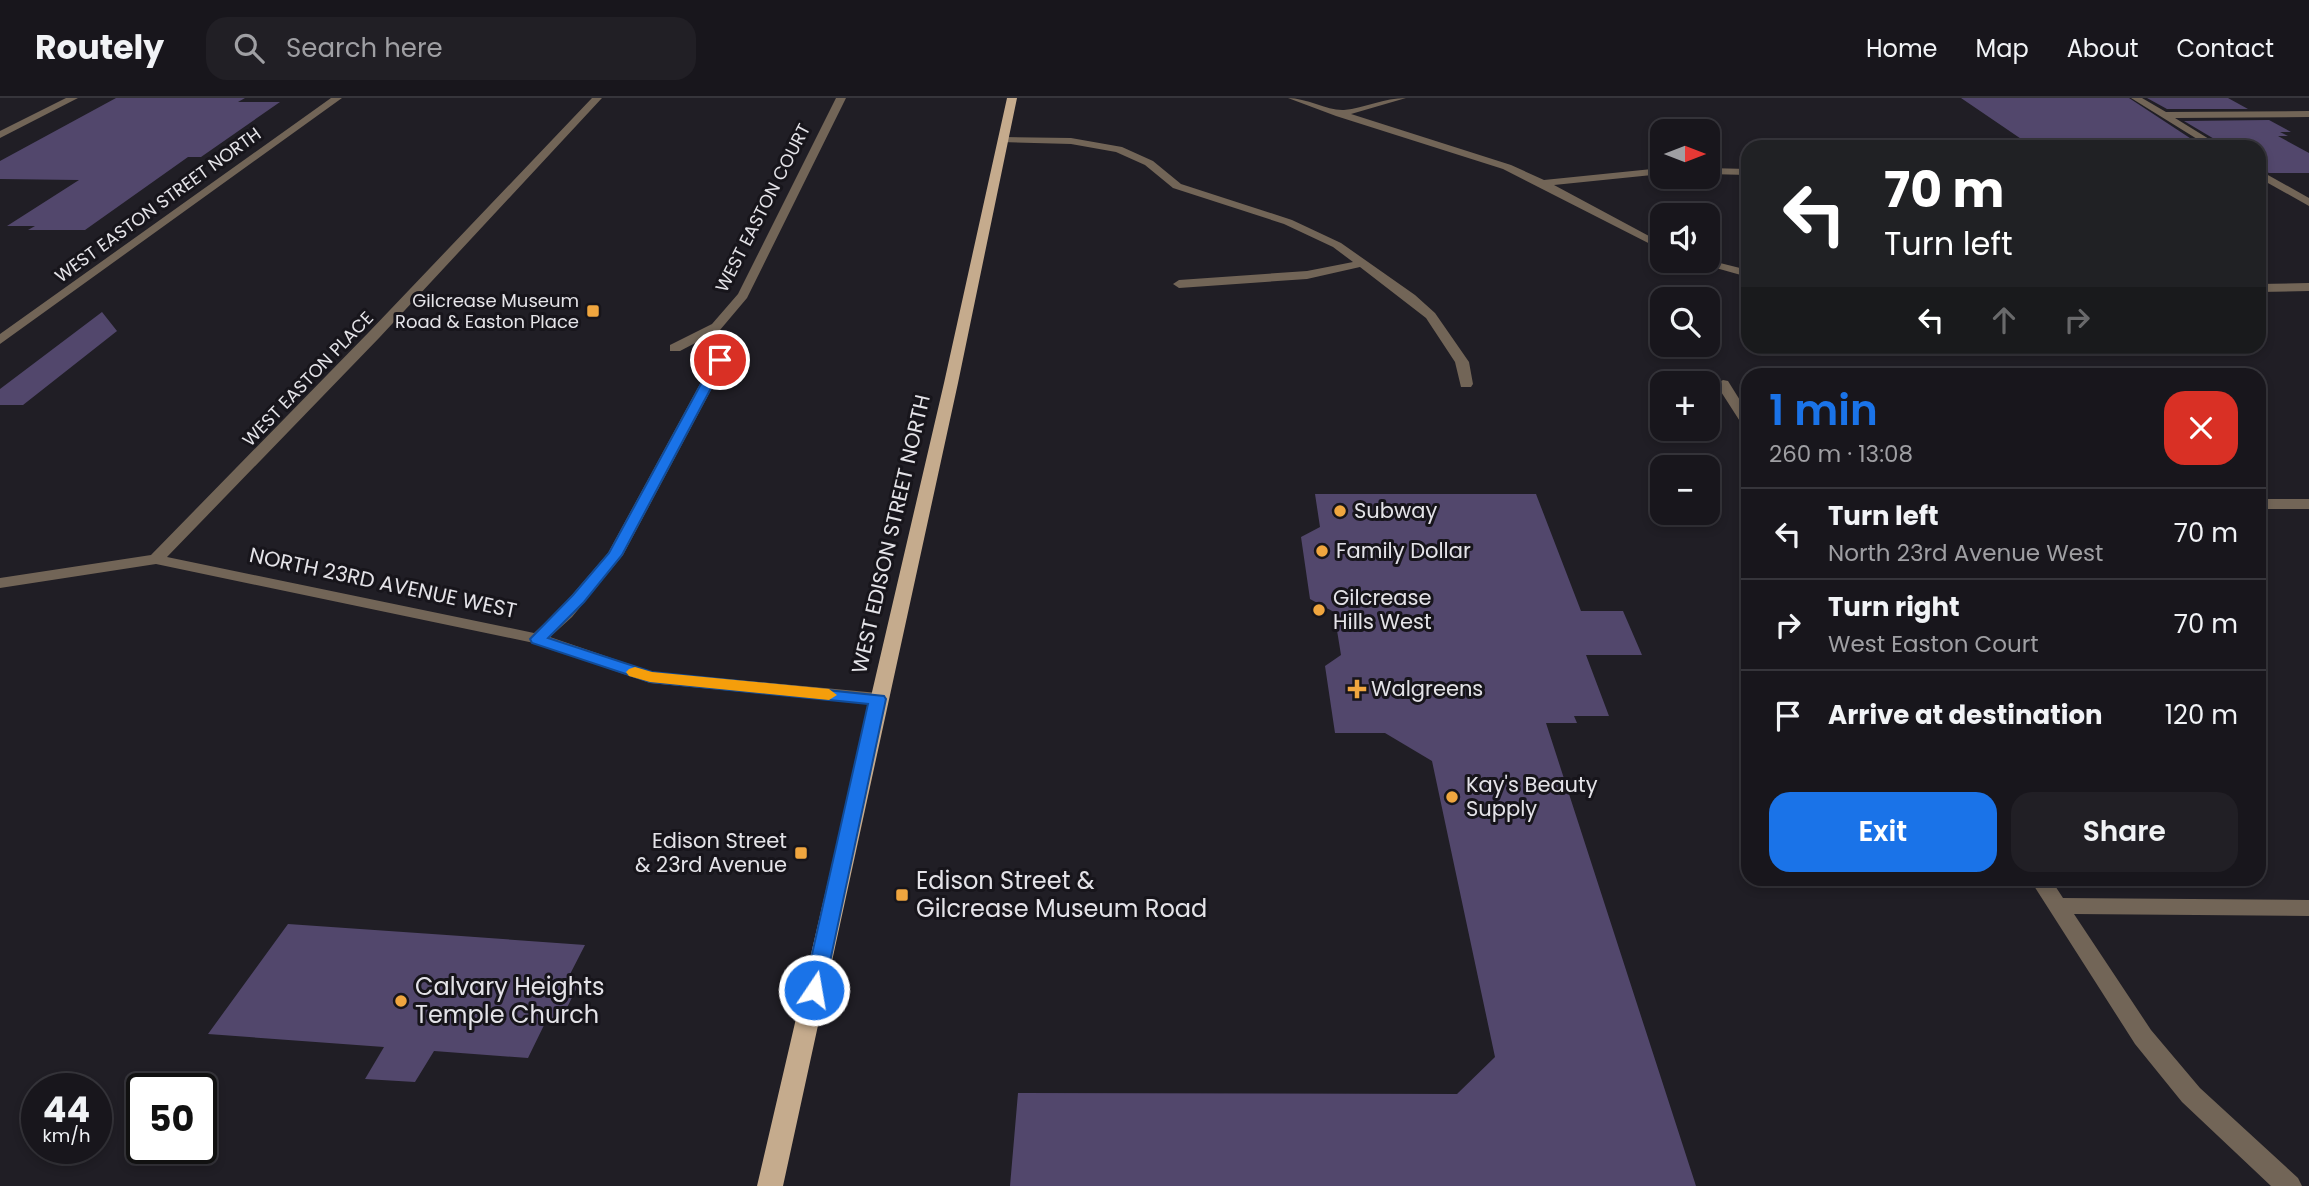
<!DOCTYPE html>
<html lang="en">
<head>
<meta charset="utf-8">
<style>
	:root { --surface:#18161c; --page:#211f25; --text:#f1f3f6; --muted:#9f9fa3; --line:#36353b; --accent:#1a73e8 }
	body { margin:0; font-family:Poppins,sans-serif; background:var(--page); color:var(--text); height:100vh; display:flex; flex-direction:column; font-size:26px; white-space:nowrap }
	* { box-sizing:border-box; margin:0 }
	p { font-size:23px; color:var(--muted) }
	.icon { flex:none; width:38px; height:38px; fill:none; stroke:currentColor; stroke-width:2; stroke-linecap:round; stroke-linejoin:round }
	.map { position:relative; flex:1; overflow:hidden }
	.panel { position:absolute; left:1741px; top:270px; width:525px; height:518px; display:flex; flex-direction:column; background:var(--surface); border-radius:21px; box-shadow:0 4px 10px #0003,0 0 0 2px var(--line) }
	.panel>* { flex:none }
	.banner { position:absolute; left:1741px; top:42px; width:525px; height:214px; border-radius:21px; box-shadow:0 4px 10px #0003,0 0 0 2px var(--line); background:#202124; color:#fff; overflow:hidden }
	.needle { width:46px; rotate:90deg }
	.tools { position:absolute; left:1650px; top:21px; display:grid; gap:14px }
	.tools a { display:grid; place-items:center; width:70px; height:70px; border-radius:14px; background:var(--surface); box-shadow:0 4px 10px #0003,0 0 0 2px var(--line); font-size:35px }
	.speed { position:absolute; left:21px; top:975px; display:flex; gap:14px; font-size:35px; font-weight:700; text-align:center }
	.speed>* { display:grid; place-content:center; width:91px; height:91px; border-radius:50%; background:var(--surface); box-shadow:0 4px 10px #0003,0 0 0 2px var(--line); line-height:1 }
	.speed small { font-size:18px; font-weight:400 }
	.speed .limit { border:4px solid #111; border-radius:10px; background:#fff; color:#111 }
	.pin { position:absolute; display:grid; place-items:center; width:60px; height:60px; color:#fff; margin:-30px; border:4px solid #fff; border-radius:50%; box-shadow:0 2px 7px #0007 }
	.me { position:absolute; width:77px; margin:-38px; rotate:12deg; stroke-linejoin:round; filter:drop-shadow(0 0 5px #0008) }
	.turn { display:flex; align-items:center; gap:24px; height:147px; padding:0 28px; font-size:32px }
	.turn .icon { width:91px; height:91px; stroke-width:2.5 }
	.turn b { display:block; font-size:49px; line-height:60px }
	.lanes { display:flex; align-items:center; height:66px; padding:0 28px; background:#0003; justify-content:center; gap:35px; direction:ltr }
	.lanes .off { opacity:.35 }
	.round { display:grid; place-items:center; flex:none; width:74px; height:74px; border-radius:21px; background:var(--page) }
	.headline { display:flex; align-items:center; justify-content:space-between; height:119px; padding:0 28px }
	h1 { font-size:42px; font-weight:600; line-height:52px; color:var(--accent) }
	.action { display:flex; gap:14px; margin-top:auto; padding:14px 28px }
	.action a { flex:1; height:80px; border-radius:21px; background:var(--accent); color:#fff; font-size:28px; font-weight:600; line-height:80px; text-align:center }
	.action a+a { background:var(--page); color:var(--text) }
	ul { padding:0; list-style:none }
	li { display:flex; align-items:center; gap:21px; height:91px; padding:0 28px; border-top:2px solid var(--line) }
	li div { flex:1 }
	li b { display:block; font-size:26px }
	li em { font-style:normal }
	header { display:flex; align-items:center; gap:42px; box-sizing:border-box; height:98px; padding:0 35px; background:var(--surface); border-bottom:2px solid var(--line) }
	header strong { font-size:33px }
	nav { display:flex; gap:38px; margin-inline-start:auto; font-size:24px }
	.search { width:490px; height:63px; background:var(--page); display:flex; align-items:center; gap:18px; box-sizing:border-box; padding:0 24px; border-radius:21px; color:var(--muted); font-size:26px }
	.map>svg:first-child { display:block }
	.building { fill:#52476c }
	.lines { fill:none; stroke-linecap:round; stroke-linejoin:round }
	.minor { fill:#726557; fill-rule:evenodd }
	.major { fill:#c5ab8d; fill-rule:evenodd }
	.route { fill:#1a73e8; stroke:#114b97; stroke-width:2 }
	.slow { fill:#f59e0b }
	.poi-dot { fill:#f0a63f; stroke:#17151b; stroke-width:2.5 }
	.labels { text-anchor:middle; stroke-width:6; stroke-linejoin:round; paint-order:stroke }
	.far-street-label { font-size:18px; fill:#e4e3e8; stroke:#17151b }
	.far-poi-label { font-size:18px; fill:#e4e3e8; stroke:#17151b; text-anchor:end }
	.poi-label { font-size:21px; fill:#e4e3e8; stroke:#17151b; text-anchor:start }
	.street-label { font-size:21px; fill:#e4e3e8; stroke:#17151b }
	.near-poi-label { font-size:24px; fill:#e4e3e8; stroke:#17151b; text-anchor:start }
</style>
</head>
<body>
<header>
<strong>Routely</strong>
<div class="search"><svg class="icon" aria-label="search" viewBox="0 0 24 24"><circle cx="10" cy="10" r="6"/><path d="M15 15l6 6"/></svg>Search here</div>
<nav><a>Home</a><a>Map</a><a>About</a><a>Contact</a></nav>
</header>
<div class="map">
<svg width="2309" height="1088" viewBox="0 0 2309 1088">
	<rect width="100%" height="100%" fill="#201e25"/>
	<path class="building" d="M116 0H245L238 4H280L201 59H188L85 132H28L35 128H7L79 82 0 81V63Z
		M1961 0H2129L2199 46 2033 49Z
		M2147 0H2228L2248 11H2167Z
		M2269 22 2291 34H2280L2288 38H2278L2309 55V75H2269L2259 70V45H2221L2184 23Z
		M102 214 117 233 23 307H0V291Z
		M1315 396H1536L1581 513H1623L1642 557H1586L1609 618H1574L1577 625H1546L1696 1088H1010L1018 995 1457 996 1495 959 1432 663 1385 635H1335L1325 568 1341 557 1334 514 1310 501 1301 439 1320 429Z
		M288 826 461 838 585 847 566 884 579 885 561 922 547 921 528 960 434 953 415 984 365 981 384 949 208 936Z"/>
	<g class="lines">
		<path class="minor" d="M66 0H78L0 40V33Z
			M331 0H342L0 246V236Z
			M592 0H602L379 240 167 459 534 535 560 511 608 455 713 262 720 258 727 262 623 457 572 519 550 539 652 574 878 595 884 597 887 601 884 605 878 607 650 585 534 545 156 466 0 490V480L151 457 369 234Z
			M836 0H846L747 200 720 232 680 253H670V247L712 226 738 196Z
			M1288 0C1307 0 1328 13 1344 12 1365 10 1384 0 1406 0L1351 16 1511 67 1544 82 1662 70V76L1554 87 1662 145V152L1503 71 1336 18Z
			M2131 0H2142L2166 14 2309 13V19L2175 20 2222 49H2210Z
			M1003 39 1071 40 1122 49 1153 63 1181 86 1292 122 1341 145 1415 197 1435 215 1469 264 1473 286 1471 289H1461L1455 264 1426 220 1360 169 1307 181 1179 190 1173 186 1179 182 1307 173 1353 164 1333 149 1284 126 1173 90 1145 67 1116 54 1071 46 1000 44V40Z
			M1708 70 1748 71V77L1708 76Z
			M2259 72 2309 100V108L2259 80Z
			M1708 162 1748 172V179L1691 163Z
			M2309 185V193L2259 194V186Z
			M1723 282 1728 283 1748 315V329L1743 328 1716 286Z
			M2259 401H2309V411H2259Z
			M2029 780H2050L2063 800 2309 802V818L2074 816 2151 932 2200 990 2298 1080 2302 1088H2271L2182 1004 2135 946Z"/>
		<path class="major" d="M1007 0H1017L958 285 783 1088H757L944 285Z"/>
	</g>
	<path class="route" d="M720 258 726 262 622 457 584 504 548 540 652 574 884 598 886 601 824 892 821 898 814 901 807 898 804 892 868 606 650 584 532 545 530 541 573 497 609 455 714 262Z"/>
	<path class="slow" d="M635 569 652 574 829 591 837 597 829 602 650 584 629 578 626 574 629 571Z"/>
	<g class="poi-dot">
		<rect x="586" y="206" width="14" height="14" rx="3.5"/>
		<circle cx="1340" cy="413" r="7"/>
		<circle cx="1322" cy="453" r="7"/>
		<circle cx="1319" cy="512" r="7"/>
		<path d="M1353.5 580.5h7v7h7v7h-7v7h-7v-7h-7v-7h7z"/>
		<circle cx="1452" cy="699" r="7"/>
		<rect x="794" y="748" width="14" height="14" rx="3.5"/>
		<rect x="895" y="790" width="14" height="14" rx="3.5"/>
		<circle cx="401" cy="903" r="7"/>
	</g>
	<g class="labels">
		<g class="far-street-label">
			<text transform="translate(158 107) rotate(-36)" y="6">WEST EASTON STREET NORTH</text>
			<text transform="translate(763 110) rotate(-63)" y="6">WEST EASTON COURT</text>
			<text transform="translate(308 281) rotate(-46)" y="6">WEST EASTON PLACE</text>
		</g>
		<g class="far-poi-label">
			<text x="579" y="209">Gilcrease Museum<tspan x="579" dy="21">Road &amp; Easton Place</tspan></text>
		</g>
		<g class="poi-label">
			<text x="1354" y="420">Subway</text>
			<text x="1336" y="460">Family Dollar</text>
			<text x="1333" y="507">Gilcrease<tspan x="1333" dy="24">Hills West</tspan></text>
			<text x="1371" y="598">Walgreens</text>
			<text x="1466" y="694">Kay's Beauty<tspan x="1466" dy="24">Supply</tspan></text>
			<text x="787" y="750" text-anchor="end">Edison Street<tspan x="787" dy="24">&amp; 23rd Avenue</tspan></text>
		</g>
		<g class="street-label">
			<text transform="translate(891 436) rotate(-77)" y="7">WEST EDISON STREET NORTH</text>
			<text transform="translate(383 485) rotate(12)" y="7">NORTH 23RD AVENUE WEST</text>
		</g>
		<g class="near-poi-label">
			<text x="916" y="791">Edison Street &amp;<tspan x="916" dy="28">Gilcrease Museum Road</tspan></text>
			<text x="415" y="897">Calvary Heights<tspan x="415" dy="28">Temple Church</tspan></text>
		</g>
	</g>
</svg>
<div class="tools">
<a><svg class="needle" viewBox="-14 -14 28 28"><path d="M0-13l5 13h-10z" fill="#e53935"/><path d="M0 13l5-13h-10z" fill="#9f9fa3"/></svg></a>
<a><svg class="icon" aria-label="sound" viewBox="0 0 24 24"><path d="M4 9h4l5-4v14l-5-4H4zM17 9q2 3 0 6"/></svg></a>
<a><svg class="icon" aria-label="search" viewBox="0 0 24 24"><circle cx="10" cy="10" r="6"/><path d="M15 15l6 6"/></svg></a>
<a>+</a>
<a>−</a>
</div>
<div class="speed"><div>44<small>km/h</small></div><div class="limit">50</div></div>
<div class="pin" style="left:720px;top:262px;background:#d93025"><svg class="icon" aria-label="arrive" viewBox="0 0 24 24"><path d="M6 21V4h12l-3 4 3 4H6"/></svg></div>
<svg class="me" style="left:814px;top:892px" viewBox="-20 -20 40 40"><circle r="17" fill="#1a73e8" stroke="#fff" stroke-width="3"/><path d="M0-11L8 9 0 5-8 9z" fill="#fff"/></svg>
<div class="banner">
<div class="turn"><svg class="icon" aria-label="left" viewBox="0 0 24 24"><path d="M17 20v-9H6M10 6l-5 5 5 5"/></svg><div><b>70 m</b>Turn left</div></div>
<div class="lanes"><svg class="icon" aria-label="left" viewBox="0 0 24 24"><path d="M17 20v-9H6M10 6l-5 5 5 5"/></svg><svg class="icon off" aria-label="ahead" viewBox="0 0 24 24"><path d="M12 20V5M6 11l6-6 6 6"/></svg><svg class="icon off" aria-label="right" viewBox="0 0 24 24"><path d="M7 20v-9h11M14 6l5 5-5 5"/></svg></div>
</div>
<section class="panel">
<div class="headline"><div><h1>1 min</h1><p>260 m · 13:08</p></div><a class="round" style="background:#d93025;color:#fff"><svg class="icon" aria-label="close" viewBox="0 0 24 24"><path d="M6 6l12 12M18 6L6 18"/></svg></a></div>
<ul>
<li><svg class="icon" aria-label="left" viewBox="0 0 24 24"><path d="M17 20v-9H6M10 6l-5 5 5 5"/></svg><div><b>Turn left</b><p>North 23rd Avenue West</p></div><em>70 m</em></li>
<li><svg class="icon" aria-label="right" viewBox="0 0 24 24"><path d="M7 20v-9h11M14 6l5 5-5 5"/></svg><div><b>Turn right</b><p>West Easton Court</p></div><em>70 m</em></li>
<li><svg class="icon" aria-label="arrive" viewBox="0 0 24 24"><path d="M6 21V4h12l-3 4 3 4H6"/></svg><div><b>Arrive at destination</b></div><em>120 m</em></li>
</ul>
<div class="action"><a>Exit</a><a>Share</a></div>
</section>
</div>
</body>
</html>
